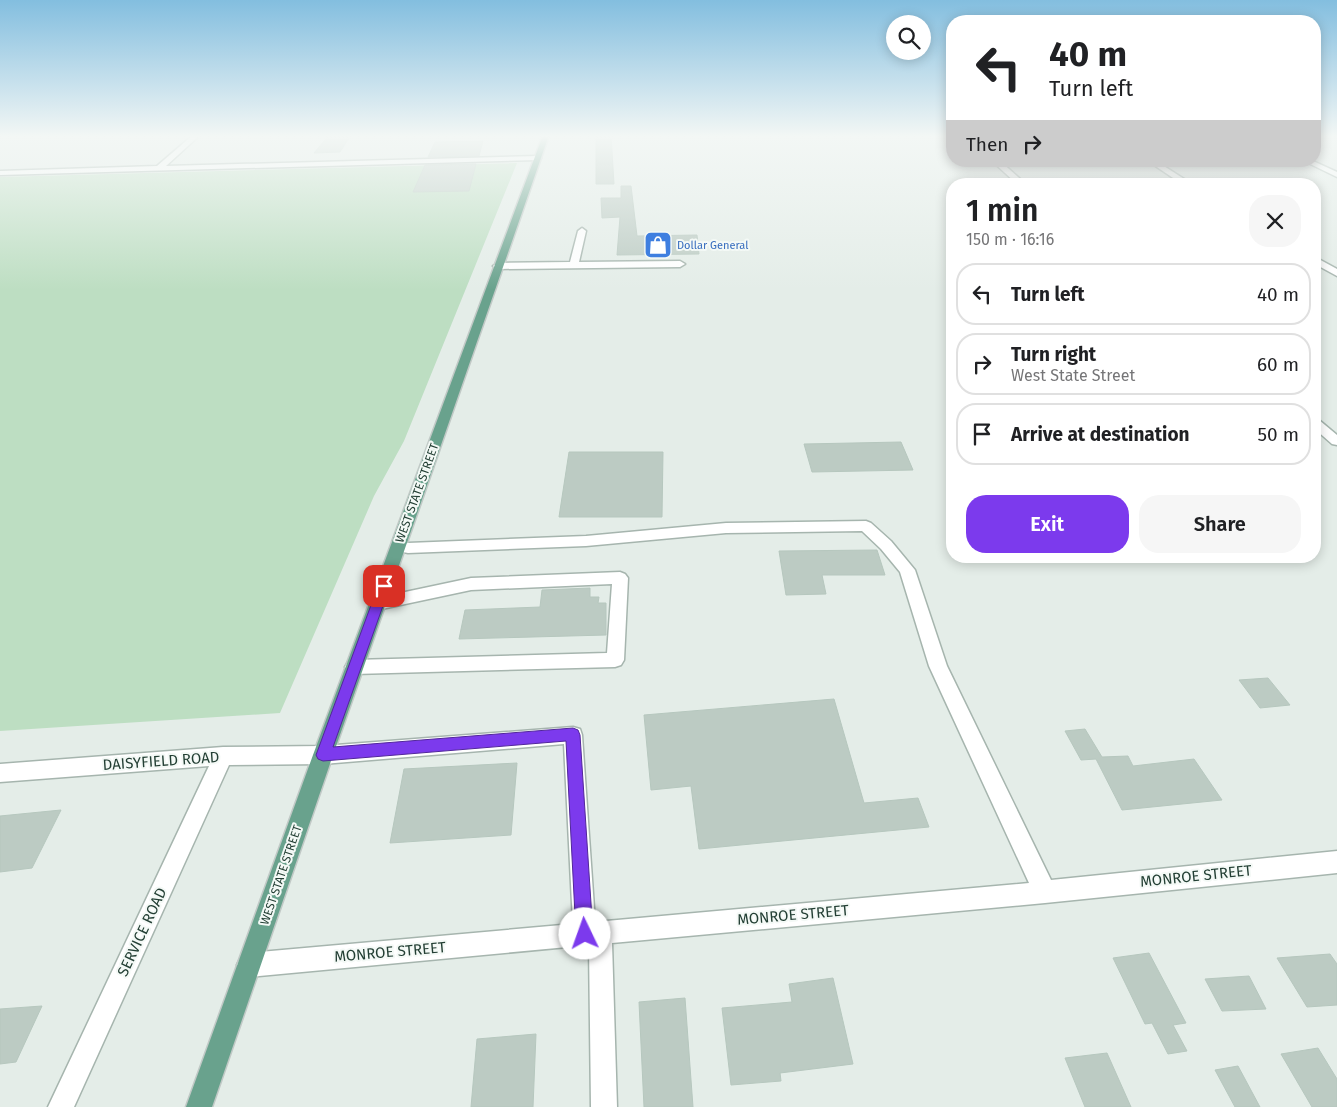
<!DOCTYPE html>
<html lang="en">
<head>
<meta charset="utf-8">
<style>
	:root { --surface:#fff; --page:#f6f6f6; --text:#202124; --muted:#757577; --line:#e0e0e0; --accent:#7c3aed }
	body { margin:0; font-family:"Fira Sans",sans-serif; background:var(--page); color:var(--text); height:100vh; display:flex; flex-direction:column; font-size:19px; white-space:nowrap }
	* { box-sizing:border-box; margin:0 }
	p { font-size:16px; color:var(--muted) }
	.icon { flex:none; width:28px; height:28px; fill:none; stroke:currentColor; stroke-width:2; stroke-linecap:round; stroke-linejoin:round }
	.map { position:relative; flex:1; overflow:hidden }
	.panel { position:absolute; left:946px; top:178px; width:375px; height:385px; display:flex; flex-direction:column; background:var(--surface); border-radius:20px; box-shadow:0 2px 12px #0003 }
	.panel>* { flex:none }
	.guide { position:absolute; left:946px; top:15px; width:375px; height:152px; border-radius:20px; box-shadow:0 2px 12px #0003; background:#fff; color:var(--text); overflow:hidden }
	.buttons { position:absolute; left:886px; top:15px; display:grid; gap:10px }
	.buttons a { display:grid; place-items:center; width:45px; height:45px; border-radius:50%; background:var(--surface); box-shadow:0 2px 12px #0003; font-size:25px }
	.pin { position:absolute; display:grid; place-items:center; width:42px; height:42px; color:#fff; margin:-21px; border-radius:10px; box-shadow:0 2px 8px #0006 }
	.me { position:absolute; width:55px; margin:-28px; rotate:357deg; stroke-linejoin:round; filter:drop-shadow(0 0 4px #0008) }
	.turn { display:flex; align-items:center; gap:18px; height:105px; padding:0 20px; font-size:22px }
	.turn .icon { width:65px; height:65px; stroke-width:2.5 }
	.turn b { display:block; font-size:35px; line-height:42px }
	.then { display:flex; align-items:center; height:48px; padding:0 20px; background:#0003; gap:10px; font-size:19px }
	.round { display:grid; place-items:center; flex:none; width:52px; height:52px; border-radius:20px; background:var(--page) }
	.overview { display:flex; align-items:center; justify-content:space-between; height:85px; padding:0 20px }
	h1 { font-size:30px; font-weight:600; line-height:38px }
	.button { display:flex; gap:10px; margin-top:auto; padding:10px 20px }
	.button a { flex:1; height:58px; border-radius:20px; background:var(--accent); color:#fff; font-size:20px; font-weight:600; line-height:58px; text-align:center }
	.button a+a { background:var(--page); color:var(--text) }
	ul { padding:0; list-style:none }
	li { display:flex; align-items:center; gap:15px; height:62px; margin:0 10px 8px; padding:0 10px; border:2px solid var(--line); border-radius:20px }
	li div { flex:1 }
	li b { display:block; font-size:19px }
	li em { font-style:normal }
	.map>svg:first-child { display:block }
	.green { fill:#bddec2 }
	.building { fill:#bccbc3; stroke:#b6c7be }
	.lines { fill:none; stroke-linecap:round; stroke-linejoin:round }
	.minor-casing { stroke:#a6b5ae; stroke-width:3 }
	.major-casing { stroke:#c1c9c6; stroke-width:3 }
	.minor { fill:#fff; fill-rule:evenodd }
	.major { fill:#69a28d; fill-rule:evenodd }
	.route { fill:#7c3aed; stroke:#51269a }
	.labels { text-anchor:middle; stroke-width:4; stroke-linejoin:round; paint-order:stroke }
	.far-shop-label { font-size:11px; fill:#366cbe; stroke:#f4f9f6; text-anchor:start }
	.street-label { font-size:12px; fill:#233f34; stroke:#f4f9f6 }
	.near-street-label { font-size:15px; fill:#233f34; stroke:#f4f9f6 }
</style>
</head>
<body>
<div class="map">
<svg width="1337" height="1107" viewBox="0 0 1337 1107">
	<rect width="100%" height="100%" fill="#e4ede8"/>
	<path class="green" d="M517 163 404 441 374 496 280 713 0 731V177Z"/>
	<path class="building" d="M329 135H351L340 152 314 153Z
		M596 135H611L614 184H596Z
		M483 141 479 156 428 157 435 142Z
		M476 164 469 191 413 192 425 165Z
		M621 186H631L637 236 697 235 699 254 617 255 620 217 602 218 601 198H621Z
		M901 442 913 470 812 472 804 444Z
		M569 452H663L662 517H559Z
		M877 550 885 575H822L826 594 786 595 779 551Z
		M590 588V597H599L598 603H606V635L459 639 465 610 540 607 542 590Z
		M1268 678 1290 705 1260 708 1239 680Z
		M834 699 864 803 918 798 929 827 699 849 691 786 651 790 644 715Z
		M1085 729 1102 757 1128 756 1133 766 1194 759 1222 800 1122 810 1096 759 1081 760 1065 731Z
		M517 763 511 835 390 843 404 769Z
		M61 810 32 868 0 872V816Z
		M1149 953 1186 1023 1173 1025 1187 1051 1168 1054 1152 1023 1145 1024 1113 958Z
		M1330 954 1337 964V1005L1307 1007 1277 958Z
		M1249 976 1266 1009 1222 1011 1205 979Z
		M833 978 853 1064 780 1073 781 1081 731 1085 722 1008 792 1002 789 984Z
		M685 998 693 1107H644L639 1002Z
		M42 1006 16 1062 0 1064V1009Z
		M536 1034 533 1107H471L477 1039Z
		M1318 1048 1337 1079V1107H1312L1281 1054Z
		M1107 1053 1131 1107H1085L1065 1058Z
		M1238 1066 1260 1107H1235L1215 1070Z"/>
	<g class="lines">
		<defs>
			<path id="minor" d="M193 135H200L166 166 537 156 541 158 537 160 0 175V171L157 166Z
				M992 161H1000L1026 184H1017Z
				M1148 161H1156L1192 184H1182Z
				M1304 161H1313L1337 172V177Z
				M582 228 586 231 579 262 680 261 685 264 680 267 498 269 493 266 498 263 570 262 578 231Z
				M1315 257 1337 269V276L1315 264Z
				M1315 419 1319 420 1337 435V445L1332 444 1315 429Z
				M866 521 871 523 891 541 915 570 947 666 1051 880 1337 851V873L1045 903 612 943 617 1107H591L589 945 249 977 241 973 237 965 241 957 249 953 573 924 564 744 323 764 229 765 74 1107H48L209 766 0 782V764L223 747 323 746 573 727 580 729 582 735 595 922 1029 883 929 666 900 572 881 549 862 531 726 533 586 546 408 553 403 552 401 548 403 544 408 543 586 536 726 523Z
				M620 572 625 574 628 578 624 660 621 665 615 667 354 674 348 672 345 667 348 662 354 660 607 653 612 584 471 590 377 610 371 608 369 604 371 600 377 598 471 578Z"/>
			<path id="major" d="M543 135H549L333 755 212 1107H186L313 755Z"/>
		</defs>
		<use href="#minor" class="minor-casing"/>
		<use href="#major" class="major-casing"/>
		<use href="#minor" class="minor"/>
		<use href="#major" class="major"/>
	</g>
	<linearGradient id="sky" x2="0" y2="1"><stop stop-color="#83bedf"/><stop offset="0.47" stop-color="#f3f7f5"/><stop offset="1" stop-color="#f3f7f5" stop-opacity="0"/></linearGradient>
	<rect width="1337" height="290" fill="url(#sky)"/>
	<path class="route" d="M384 581 390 586 333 747 573 728 578 730 580 735 593 934 591 940 585 943 579 940 576 934 566 741 323 761 318 759 316 755 378 586Z"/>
	<defs>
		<symbol id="shop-square" viewBox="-11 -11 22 22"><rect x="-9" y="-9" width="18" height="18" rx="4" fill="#3f7fe0" stroke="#f4f9f6"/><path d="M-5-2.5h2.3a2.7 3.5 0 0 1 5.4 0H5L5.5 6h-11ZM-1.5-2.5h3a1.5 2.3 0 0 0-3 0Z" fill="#fff"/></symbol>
	</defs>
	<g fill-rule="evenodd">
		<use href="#shop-square" x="642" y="229" width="32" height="32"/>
	</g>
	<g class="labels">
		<g class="far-shop-label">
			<text x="677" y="249">Dollar General</text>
		</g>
		<g class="street-label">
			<text transform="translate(417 493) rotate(-70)" y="4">WEST STATE STREET</text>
			<text transform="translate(281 875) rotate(-71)" y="4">WEST STATE STREET</text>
		</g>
		<g class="near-street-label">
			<text transform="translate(161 761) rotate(-4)" y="5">DAISYFIELD ROAD</text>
			<text transform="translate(1196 876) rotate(-6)" y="5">MONROE STREET</text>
			<text transform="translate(793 915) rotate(-5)" y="5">MONROE STREET</text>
			<text transform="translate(142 932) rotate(-65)" y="5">SERVICE ROAD</text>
			<text transform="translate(390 952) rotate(-5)" y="5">MONROE STREET</text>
		</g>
	</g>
</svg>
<div class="buttons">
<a><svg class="icon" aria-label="search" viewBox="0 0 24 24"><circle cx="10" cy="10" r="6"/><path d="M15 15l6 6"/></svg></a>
</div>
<div class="pin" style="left:384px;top:586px;background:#d93025"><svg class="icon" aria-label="arrive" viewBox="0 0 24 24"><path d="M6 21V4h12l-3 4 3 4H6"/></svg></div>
<svg class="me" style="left:585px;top:934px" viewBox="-20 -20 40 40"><circle r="19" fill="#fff"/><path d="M0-13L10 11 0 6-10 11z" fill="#7c3aed"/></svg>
<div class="guide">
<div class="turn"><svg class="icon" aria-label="left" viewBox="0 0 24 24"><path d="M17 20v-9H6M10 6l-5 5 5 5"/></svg><div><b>40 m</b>Turn left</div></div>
<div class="then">Then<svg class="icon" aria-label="right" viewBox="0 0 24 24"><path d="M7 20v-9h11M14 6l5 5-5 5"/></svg></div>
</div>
<section class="panel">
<div class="overview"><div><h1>1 min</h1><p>150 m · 16:16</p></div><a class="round"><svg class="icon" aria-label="close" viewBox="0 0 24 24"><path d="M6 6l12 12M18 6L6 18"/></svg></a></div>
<ul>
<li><svg class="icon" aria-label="left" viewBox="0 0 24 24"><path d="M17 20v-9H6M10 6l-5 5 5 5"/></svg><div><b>Turn left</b></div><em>40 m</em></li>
<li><svg class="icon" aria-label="right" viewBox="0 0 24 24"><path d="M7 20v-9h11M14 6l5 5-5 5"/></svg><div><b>Turn right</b><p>West State Street</p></div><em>60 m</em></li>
<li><svg class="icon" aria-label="arrive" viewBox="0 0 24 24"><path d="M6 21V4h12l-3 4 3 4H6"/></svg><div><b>Arrive at destination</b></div><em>50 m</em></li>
</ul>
<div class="button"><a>Exit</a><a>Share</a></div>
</section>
</div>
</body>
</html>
